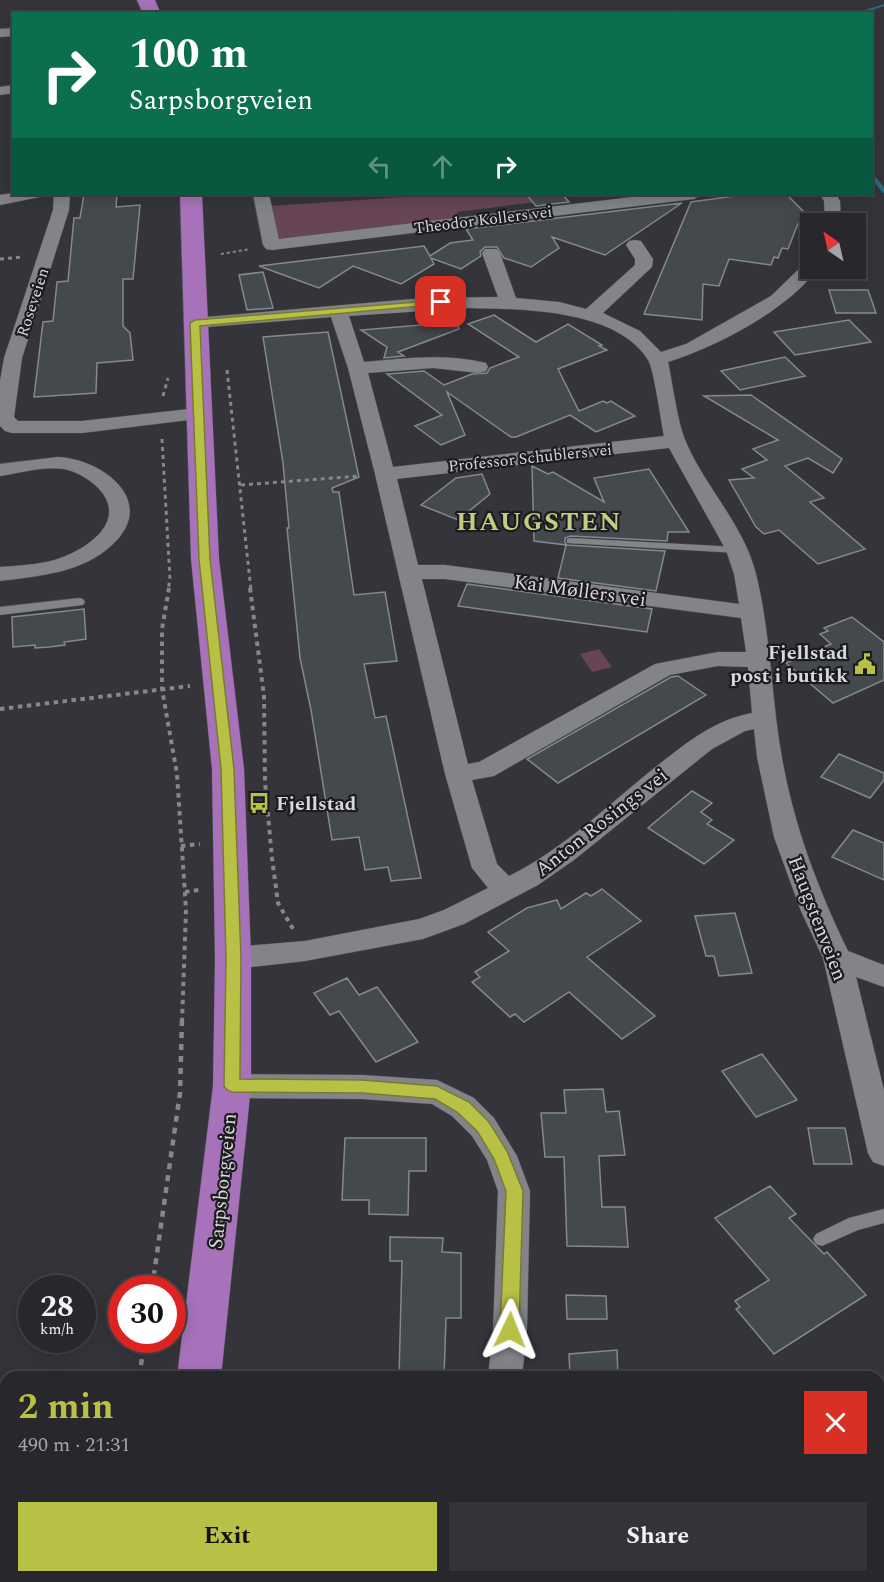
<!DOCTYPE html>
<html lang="en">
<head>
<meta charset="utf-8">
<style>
	:root { --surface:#27272c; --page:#333338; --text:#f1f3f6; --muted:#a4a5a9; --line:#434448; --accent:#b9c046 }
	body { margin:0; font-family:Spectral,serif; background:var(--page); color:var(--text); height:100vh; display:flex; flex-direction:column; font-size:22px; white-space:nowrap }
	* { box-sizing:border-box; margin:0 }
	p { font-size:20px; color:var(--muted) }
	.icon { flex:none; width:33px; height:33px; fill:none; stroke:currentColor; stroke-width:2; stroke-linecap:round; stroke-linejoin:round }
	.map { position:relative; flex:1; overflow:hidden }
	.details { position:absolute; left:0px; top:1371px; width:885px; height:212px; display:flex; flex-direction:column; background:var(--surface); border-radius:18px 18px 0 0; box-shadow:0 3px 15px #0003,0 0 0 2px var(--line) }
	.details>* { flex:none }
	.guide { position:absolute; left:12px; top:12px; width:861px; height:183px; border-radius:0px; box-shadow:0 3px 15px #0003,0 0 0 2px var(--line); background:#0b6e4f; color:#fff; overflow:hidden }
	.needle { width:39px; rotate:326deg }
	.buttons { position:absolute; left:800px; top:213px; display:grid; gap:12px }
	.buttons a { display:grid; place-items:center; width:66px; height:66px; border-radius:0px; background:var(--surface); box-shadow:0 3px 15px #0003,0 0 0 2px var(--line); font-size:30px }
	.speed { position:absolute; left:18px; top:1275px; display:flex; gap:12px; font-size:30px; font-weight:700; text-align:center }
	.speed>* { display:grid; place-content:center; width:78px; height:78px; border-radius:50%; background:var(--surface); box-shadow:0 3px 15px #0003,0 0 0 2px var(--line); line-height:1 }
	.speed small { font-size:15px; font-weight:400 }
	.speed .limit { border:9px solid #d22; background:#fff; color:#111 }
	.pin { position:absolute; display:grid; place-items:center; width:51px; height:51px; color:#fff; margin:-26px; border-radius:12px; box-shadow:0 3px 9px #0006 }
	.me { position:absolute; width:66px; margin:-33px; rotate:2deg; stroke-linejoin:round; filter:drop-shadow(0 0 4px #0008) }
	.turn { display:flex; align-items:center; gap:21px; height:126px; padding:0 18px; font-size:27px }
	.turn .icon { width:78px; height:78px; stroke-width:2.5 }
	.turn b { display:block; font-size:42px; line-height:51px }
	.lanes { display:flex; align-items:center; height:57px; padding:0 18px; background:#0003; justify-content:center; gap:30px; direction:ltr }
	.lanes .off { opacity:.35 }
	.round { display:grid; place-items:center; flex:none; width:63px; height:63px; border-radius:0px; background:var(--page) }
	.summary { display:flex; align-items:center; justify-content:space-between; height:102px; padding:0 18px }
	h1 { font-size:36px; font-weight:700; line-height:45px; color:var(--accent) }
	.button { display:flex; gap:12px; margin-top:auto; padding:12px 18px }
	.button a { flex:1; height:69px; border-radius:0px; background:var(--accent); color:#111; font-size:24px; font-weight:700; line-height:69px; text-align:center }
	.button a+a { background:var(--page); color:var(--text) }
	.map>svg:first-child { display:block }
	.green { fill:#674555 }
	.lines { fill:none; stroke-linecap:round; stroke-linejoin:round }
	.stream { fill:#296d7c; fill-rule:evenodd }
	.building { fill:#44494e; stroke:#84898e; stroke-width:1.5 }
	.lane-casing { stroke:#505155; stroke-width:1 }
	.street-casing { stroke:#505155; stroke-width:1 }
	.highway-casing { stroke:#505155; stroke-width:1 }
	.path-far3 { stroke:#86868b; stroke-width:2; stroke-dasharray:3 3; stroke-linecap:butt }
	.path-far2 { stroke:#86868b; stroke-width:3; stroke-dasharray:4 4; stroke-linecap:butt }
	.path-far1 { stroke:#86868b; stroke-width:4; stroke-dasharray:4.5 4.5; stroke-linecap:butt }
	.path { stroke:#86868b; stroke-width:4.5; stroke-dasharray:6 6; stroke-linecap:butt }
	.lane { fill:#83848a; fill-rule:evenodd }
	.street { fill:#83848a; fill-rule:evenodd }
	.highway { fill:#a772ba; fill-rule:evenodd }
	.route { fill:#b9c046; stroke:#787d2e; stroke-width:1.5 }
	.labels { text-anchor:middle; stroke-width:4.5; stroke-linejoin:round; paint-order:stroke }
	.far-street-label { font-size:16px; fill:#d8d8dc; stroke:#1c1c1e }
	.street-label { font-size:20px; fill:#d8d8dc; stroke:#1c1c1e }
	.poi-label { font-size:20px; font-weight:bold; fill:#d8d8dc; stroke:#1c1c1e; text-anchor:end }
	.district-label { font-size:26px; font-weight:bold; letter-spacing:1.5px; fill:#c5cc7f; stroke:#1c1c1e }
</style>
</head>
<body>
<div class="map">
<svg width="884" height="1582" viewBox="0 0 884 1582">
	<rect width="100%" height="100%" fill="#34343a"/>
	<path class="green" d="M403 194H530L536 202 457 212 461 218 285 240 278 237 270 206 403 197Z
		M599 649 612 667 592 672 580 654Z"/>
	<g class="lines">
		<path class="stream" d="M884 4V6L861 14H852Z
			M872 174 874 175 884 187V193L882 192 872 179Z"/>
	</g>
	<path class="building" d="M84 194H117L116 207 140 205 133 279H123V326L130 333 133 360 97 363 96 393 34 397 43 322 53 321 57 282 68 281 74 218H80Z
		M526 194H562L569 202 536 206Z
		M749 194H786L803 211 788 249 782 248 778 258 774 257 771 265 729 259 719 286 703 284 702 320 644 314 691 202Z
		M682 203 605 255 552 237 559 248 531 267 504 258 497 247H485L480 252 481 256 461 269 431 258 434 264 401 284 353 266 319 288 259 266 424 246 430 256 450 243 473 240 466 229Z
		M263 272 273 308 247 310 239 275Z
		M829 290H868L876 313H836Z
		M494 315 536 342 568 324 602 345 599 346 607 350 558 369 579 411 603 401 607 403 611 401 635 416 596 432 570 415 516 437H511L447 392 465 435 441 445 415 426 442 415 387 374 424 371 444 385 472 374 487 373 490 368 519 357 468 324Z
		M849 320 871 342 795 355 774 332Z
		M457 322 459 329 398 352 404 356 384 358 387 347 361 330Z
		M328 332 359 477 332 488 333 492H339L354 595 385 592 397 661 364 664 375 718 386 716 421 878 391 881 388 867 365 870 359 837 332 840 311 710 300 658 287 528H289L283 463 263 337Z
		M785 357 805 376 740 390 721 371Z
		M751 395 842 459 833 473 808 458 785 466 824 498 810 502 865 549 818 564 779 530 764 534 756 527 729 480 754 478 742 469 767 460 753 449 778 440 704 396Z
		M532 466 548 474 553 472 604 502 594 478 649 469 689 532H668L667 541 571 536 565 538V543L567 545 665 551 656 591 558 578 566 545 534 541Z
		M482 474 490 494 458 520 421 505 456 478Z
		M467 584 652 609 647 632 458 606Z
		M84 609 86 639 64 642 65 645 49 647 35 648V645L13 647 12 617Z
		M852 617 884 642V680L833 703 786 663 831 644 820 634 828 631 824 628Z
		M678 676 706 695 558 783 527 759 671 677Z
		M839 754 884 773V780L870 798 821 777Z
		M692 791 712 803 701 812 712 820 707 824 734 840 704 864 648 828Z
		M853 830 884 843V880L832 857Z
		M602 889 641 921 587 957 655 1016 622 1039 569 992 524 1022 515 1014 510 1017 472 982 480 977 475 972 509 951 488 932 527 908 557 900 561 909 586 893 591 896Z
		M735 913 752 973 719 976 714 956H706L695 916Z
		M347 978 359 995 377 987 418 1042 376 1062 339 1011 330 1015 314 993Z
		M762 1054 797 1100 756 1117 722 1071Z
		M603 1089 606 1112 619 1111 625 1155 599 1156 602 1207H625L628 1247 567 1246 564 1157H545L541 1113H566L564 1090Z
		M808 1128H845L852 1164H814Z
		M345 1138H426V1171H409L408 1215 369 1214V1200H342Z
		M770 1186 796 1214 789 1218 824 1254 827 1252 866 1295 774 1354 736 1309 740 1307 735 1301 769 1280 715 1218Z
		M390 1237 443 1238 442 1252 461 1253V1318H446L444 1377H399L402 1261H390Z
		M566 1295 606 1296 607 1319H567Z
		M617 1350 618 1377H570L569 1354Z"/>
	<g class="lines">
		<defs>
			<path id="lane" d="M571 538 737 547 743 550 737 553 567 543V539Z
				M79 598 83 599 85 602 83 605 0 615V607Z
				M884 1209V1223L858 1230 822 1246 816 1244 813 1239 816 1234 849 1218Z
				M884 1433V1453L879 1455V1435Z"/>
			<path id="street" d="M673 10 679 11 680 14H667Z
				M14 28V36L0 37V29Z
				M14 85V93L0 95V87Z
				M14 193V194H42L40 197 0 205V195Z
				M54 194H70L69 210 22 358 14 417 18 421H82L198 408 205 410 208 414 205 418 82 433H12L5 431 0 426V381L4 358 53 210Z
				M253 194H269L279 239 658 194H702L694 199 272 250 266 249 263 245Z
				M820 194H836L840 201 841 224H825L824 201Z
				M635 240 641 241 653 259 652 267 603 313 640 331 661 352 686 344 771 296 804 264 810 263V268H818C788 310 716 347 668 362 673 385 677 421 686 442 705 487 744 525 756 574 771 634 771 697 782 758 794 826 818 889 848 951L884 965V987L856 977 884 1090V1166L873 1162 868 1153 823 958 801 911 774 837 757 757 754 729 745 731 712 749 574 860 538 885 464 924 423 939 305 961 233 969 223 965 219 958 223 951 233 947 305 941 419 919 444 910 488 888 472 868 445 774 375 474 348 368 331 317 195 328 189 327 186 323 189 319 195 318 424 298 498 297 482 253 485 249H497L500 253 516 298 559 302 586 309 635 265V259L626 245 629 241ZM469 308C521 309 617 309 648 360 654 369 661 422 664 436L393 467 368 373 433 368 479 373 486 371 488 367 486 363C446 353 405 358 364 362L349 316ZM669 448 726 550 734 574 739 604 445 565H418L397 479ZM422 579H445L741 618 746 652H718L655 664 479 762 468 764ZM718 666 748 667 752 713C713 720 684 745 653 769 607 806 562 850 509 876L497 864 472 780 494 776 670 675Z
				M58 457C103 459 159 502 112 545 82 573 39 576 0 581V567C15 566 31 565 46 562 73 557 124 530 105 497 98 484 79 472 64 469 44 466 20 473 0 476V464Z
				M232 1074 362 1075 437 1080 474 1098 494 1118 517 1156 530 1191 527 1330 522 1377H488L493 1330 498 1191 487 1160 472 1136 452 1116 432 1104 362 1099 232 1098 221 1095 217 1086 221 1077Z
				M465 1576H503L502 1582H464Z"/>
			<path id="highway" d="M137 0H155L161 14H143Z
				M180 194H202L219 559 244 769 251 958V1086L221 1377H177L213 1086 215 958 212 769 191 559Z
				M147 1576H195L194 1582H146Z"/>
		</defs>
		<use href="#lane" class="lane-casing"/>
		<use href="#street" class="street-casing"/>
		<use href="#highway" class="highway-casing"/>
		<path class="path-far3" d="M221 254 250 249"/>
		<path class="path-far2" d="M0 259 23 257
			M227 370 251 590
			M163 396 168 378
			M162 439 170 579 168 590
			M241 485 360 476"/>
		<path class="path-far1" d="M169 588 162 629V689L177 774 186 910 182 1022
			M250 588 264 696 265 782 272 858 278 903 293 929
			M0 709 190 686
			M181 846 200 844
			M185 892 199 890"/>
		<path class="path" d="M152 1288 180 1093 182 1020
			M139 1377 145 1340
			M104 1582 105 1576"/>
		<use href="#lane" class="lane"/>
		<use href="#street" class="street"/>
		<use href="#highway" class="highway"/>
	</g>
	<path class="route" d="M441 300 446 302 444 304 200 326 210 559 234 769 241 958 240 1079 362 1080 437 1086 469 1102 489 1122 507 1151 523 1191 519 1330 516 1336 510 1338 503 1336 500 1330 506 1191 494 1159 477 1131 457 1112 435 1099 362 1093 232 1092 227 1090 224 1086 226 958 221 769 199 559 190 323 195 320Z"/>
	<defs>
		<symbol id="civic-bare" viewBox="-9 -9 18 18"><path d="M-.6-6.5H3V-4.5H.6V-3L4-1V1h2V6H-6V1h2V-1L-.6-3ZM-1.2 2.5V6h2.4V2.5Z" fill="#b9c046" stroke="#1c1c1e" stroke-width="2.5" paint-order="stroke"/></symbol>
		<symbol id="bus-bare" viewBox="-9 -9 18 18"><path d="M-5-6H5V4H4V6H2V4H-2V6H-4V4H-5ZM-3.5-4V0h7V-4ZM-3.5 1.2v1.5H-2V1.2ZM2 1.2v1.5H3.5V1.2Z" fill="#b9c046" stroke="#1c1c1e" stroke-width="2.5" paint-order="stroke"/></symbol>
	</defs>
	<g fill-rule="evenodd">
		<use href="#civic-bare" x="850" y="649" width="30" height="30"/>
		<use href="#bus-bare" x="244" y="788" width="30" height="30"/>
	</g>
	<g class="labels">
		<g class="far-street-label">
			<text transform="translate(483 219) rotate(-7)" y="6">Theodor Kollers vei</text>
			<text transform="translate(32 302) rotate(-72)" y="6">Roseveien</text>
			<text transform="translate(530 457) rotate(-6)" y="6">Professor Schublers vei</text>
		</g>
		<g class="street-label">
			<text transform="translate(580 590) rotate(8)" y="7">Kai Møllers vei</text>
			<text transform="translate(601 822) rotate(-38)" y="7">Anton Rosings vei</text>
			<text transform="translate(818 918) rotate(69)" y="7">Haugstenveien</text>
			<text transform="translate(222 1181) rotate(-84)" y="7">Sarpsborgveien</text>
		</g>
		<g class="poi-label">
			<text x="848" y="659">Fjellstad<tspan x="848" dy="23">post i butikk</tspan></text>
			<text x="276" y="810" text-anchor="start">Fjellstad</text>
		</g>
		<g class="district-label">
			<text x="539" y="530">HAUGSTEN</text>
		</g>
	</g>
</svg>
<div class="buttons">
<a><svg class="needle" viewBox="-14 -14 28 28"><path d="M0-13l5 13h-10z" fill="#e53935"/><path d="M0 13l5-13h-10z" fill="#a4a5a9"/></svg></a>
</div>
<div class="speed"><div>28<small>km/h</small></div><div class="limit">30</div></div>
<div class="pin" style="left:441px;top:302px;background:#d93025"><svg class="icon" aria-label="arrive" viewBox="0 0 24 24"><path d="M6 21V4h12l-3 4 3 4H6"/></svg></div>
<svg class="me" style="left:510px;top:1330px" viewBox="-20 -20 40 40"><path d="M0-17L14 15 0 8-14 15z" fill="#b9c046" stroke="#fff" stroke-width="4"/></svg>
<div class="guide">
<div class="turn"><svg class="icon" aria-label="right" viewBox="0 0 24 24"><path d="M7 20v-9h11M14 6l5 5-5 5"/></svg><div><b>100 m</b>Sarpsborgveien</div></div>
<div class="lanes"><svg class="icon off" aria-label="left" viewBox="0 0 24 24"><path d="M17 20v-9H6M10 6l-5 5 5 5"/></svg><svg class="icon off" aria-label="ahead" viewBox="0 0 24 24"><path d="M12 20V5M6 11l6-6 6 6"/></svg><svg class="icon" aria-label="right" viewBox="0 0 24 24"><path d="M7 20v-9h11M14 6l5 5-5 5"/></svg></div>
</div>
<section class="details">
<div class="summary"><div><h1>2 min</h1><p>490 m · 21:31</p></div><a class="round" style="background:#d93025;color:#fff"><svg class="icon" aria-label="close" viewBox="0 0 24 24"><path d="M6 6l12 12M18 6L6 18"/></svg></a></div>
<div class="button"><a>Exit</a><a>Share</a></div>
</section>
</div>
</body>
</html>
